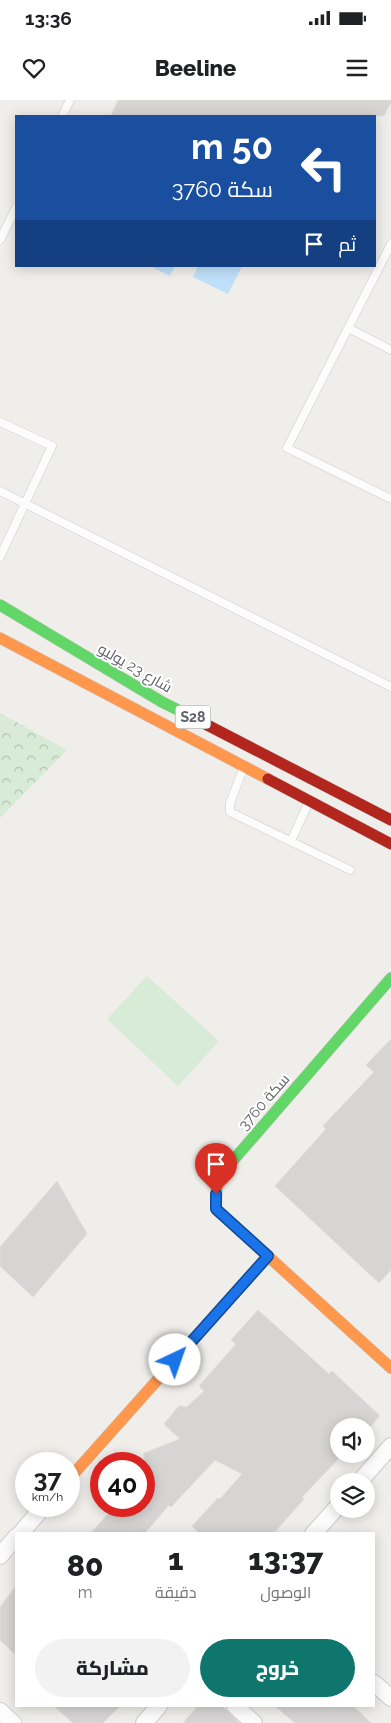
<!DOCTYPE html>
<html lang="ar">
<head>
<meta charset="utf-8">
<style>
	:root { --surface:#fff; --page:#f2f2f2; --text:#202124; --muted:#757577; --accent:#0f766e }
	body { margin:0; font-family:Raleway,Cairo,sans-serif; background:var(--page); color:var(--text); direction:rtl; height:100vh; display:flex; flex-direction:column; font-size:19px; white-space:nowrap }
	* { box-sizing:border-box; margin:0 }
	p { font-size:16px; color:var(--muted) }
	.icon { flex:none; width:28px; height:28px; fill:none; stroke:currentColor; stroke-width:2; stroke-linecap:round; stroke-linejoin:round }
	.map { position:relative; flex:1; overflow:hidden; direction:ltr }
	.sheet { position:absolute; left:15px; top:1432px; width:360px; height:175px; display:flex; flex-direction:column; background:var(--surface); border-radius:0px; box-shadow:0 2px 12px #0003; direction:rtl }
	.sheet>* { flex:none }
	.banner { position:absolute; left:15px; top:15px; width:361px; height:152px; border-radius:0px; box-shadow:0 2px 12px #0003; direction:rtl; background:#1a4fa0; color:#fff; overflow:hidden }
	.tools { position:absolute; left:330px; top:1318px; display:grid; gap:10px }
	.tools a { display:grid; place-items:center; width:45px; height:45px; border-radius:50%; background:var(--surface); box-shadow:0 2px 12px #0003; font-size:25px }
	.speed { position:absolute; left:15px; top:1352px; display:flex; gap:10px; font-size:25px; font-weight:700; text-align:center }
	.speed>* { display:grid; place-content:center; width:65px; height:65px; border-radius:50%; background:var(--surface); box-shadow:0 2px 12px #0003; line-height:1 }
	.speed small { font-size:12px; font-weight:400 }
	.speed .limit { border:8px solid #d22; background:#fff; color:#111 }
	.pin { position:absolute; display:grid; place-items:center; width:42px; height:42px; color:#fff; margin:-51px -21px; border-radius:50% 50% 50% 0; rotate:-45deg; box-shadow:0 0 5px #0007 }
	.pin .icon { rotate:45deg }
	.me { position:absolute; width:55px; margin:-28px; rotate:42deg; stroke-linejoin:round; filter:drop-shadow(0 0 4px #0008) }
	.turn { display:flex; align-items:center; gap:18px; height:105px; padding:0 20px; font-size:22px }
	.turn .icon { width:65px; height:65px; stroke-width:2.5 }
	.turn b { display:block; font-size:35px; line-height:42px }
	.then { display:flex; align-items:center; height:48px; padding:0 20px; background:#0003; gap:10px; font-size:19px }
	.eta { display:flex; justify-content:space-evenly; align-items:center; height:85px; text-align:center }
	.eta b { font-size:30px; font-weight:800; line-height:35px }
	.button { display:flex; gap:10px; margin-top:auto; padding:10px 20px }
	.button a { flex:1; height:58px; border-radius:30px; background:var(--accent); color:#fff; font-size:20px; font-weight:800; line-height:58px; text-align:center }
	.button a+a { background:var(--page); color:var(--text) }
	.status { display:flex; justify-content:space-between; align-items:center; height:35px; padding:0 25px; background:var(--surface); direction:ltr }
	.status svg { height:14px; fill:currentColor }
	header { display:flex; justify-content:space-between; align-items:center; height:65px; padding:0 20px; background:var(--surface); font-size:22px; font-weight:800 }
	.map>svg:first-child { display:block }
	.forest { fill:url(#forest-crowns) }
	.pitch { fill:#d8ebd6 }
	.water { fill:#bfe0f9 }
	.building { fill:#d6d5d3; stroke:#deddd9 }
	.lines { fill:none; stroke-linecap:round; stroke-linejoin:round }
	.lane-casing { stroke:#cbcccc; stroke-width:9 }
	.street-casing { stroke:#cbcccc; stroke-width:18 }
	.fast-casing { stroke:#cacacb; stroke-width:12 }
	.slow-casing { stroke:#cacacb; stroke-width:12 }
	.jam-casing { stroke:#cacacb; stroke-width:12 }
	.lane { stroke:#fdfcfc; stroke-width:8 }
	.street { stroke:#fdfcfc; stroke-width:16 }
	.fast { stroke:#63d668; stroke-width:11 }
	.slow { stroke:#ff974d; stroke-width:11 }
	.jam { stroke:#b3261e; stroke-width:11 }
	.route-casing { stroke:#114b97; stroke-width:12 }
	.route { stroke:#1a73e8; stroke-width:9 }
	.labels { text-anchor:middle; stroke-width:4; stroke-linejoin:round; paint-order:stroke }
	.shield { fill:#fff; stroke:#8f9295; stroke-width:1 }
	.shield-label { font-size:14px; font-weight:bold; fill:#5f6368 }
	.street-label { font-size:15px; fill:#5f6368; stroke:#fff }
</style>
</head>
<body>
<div class="status"><b>13:36</b><svg viewBox="0 0 49 12"><path d="M0 12V9h3v3zM5 12V6h3v6zM10 12V3h3v9zM15 12V0h3v12zM26 1h20v11H26zM47 4h2v5h-2z"/></svg></div>
<header><svg class="icon" aria-label="menu" viewBox="0 0 24 24"><path d="M4 6h16M4 12h16M4 18h16"/></svg>Beeline<svg class="icon" aria-label="heart" viewBox="0 0 24 24"><path d="M12 20l-8-8c-3-5 5-10 8-4 3-6 11-1 8 4z"/></svg></header>
<div class="map">
<svg width="391" height="1623" viewBox="0 0 391 1623">
	<defs>
		<pattern id="forest-crowns" width="20" height="18" patternUnits="userSpaceOnUse" patternTransform="scale(1.25)"><rect width="20" height="18" fill="#d8ebd6"/><path d="M2 6a3 3 0 1 1 6 0M12 15a3 3 0 1 1 6 0" fill="none" stroke="#b2c2b1"/></pattern>
	</defs>
	<rect width="100%" height="100%" fill="#efeeea"/>
	<path class="forest" d="M0 613 67 650 0 718Z"/>
	<path class="pitch" d="M147 876 219 941 178 986 107 919Z"/>
	<path class="water" d="M150 166H175L170 176Z
		M198 166H242L228 194 193 177Z"/>
	<path class="building" d="M118 0H391V2L384 16H111Z
		M391 939V1170L379 1183 275 1086 326 1029 323 1026 374 972 366 965Z
		M57 1081 87 1134 33 1197 0 1166V1147Z
		M258 1210 329 1274 332 1271 380 1316 366 1331V1326H339V1354H343L302 1397 304 1399 273 1434H200L192 1426 218 1398 220 1399 242 1374 215 1360 171 1407 169 1405 144 1434H90L115 1406H144V1353L180 1339 164 1324 179 1306 187 1307 204 1291 199 1286 236 1244 231 1240Z
		M16 1486V1555L0 1540V1507Z
		M54 1606H120L103 1623H73Z
		M198 1606H222L239 1623H183Z
		M275 1606H353L371 1623H295Z"/>
	<g class="lines">
		<defs>
			<path id="lane" d="M62 16 70 0
				M0 140 16 108
				M391 144 287 348 391 399
				M348 228 391 250
				M0 322 52 346 0 457
				M0 391 391 587
				M243 669 230 703V712L350 770
				M291 741 308 704"/>
			<path id="street" d="M360 1381 391 1346
				M20 1434 44 1406
				M313 1434 339 1405
				M0 1456 16 1437
				M374 1583 391 1598
				M235 1606 254 1623
				M0 1611 13 1623
				M144 1623 159 1606"/>
			<path id="fast" d="M0 505 162 602 184 613
				M226 1118 216 1109 217 1079 391 878"/>
			<path id="slow" d="M0 538 268 679
				M226 1118 391 1268
				M69 1379 268 1156"/>
			<path id="jam" d="M184 613 391 720
				M268 679 391 744"/>
		</defs>
		<use href="#lane" class="lane-casing"/>
		<use href="#street" class="street-casing"/>
		<use href="#fast" class="fast-casing"/>
		<use href="#slow" class="slow-casing"/>
		<use href="#jam" class="jam-casing"/>
		<use href="#lane" class="lane"/>
		<use href="#street" class="street"/>
		<use href="#fast" class="fast"/>
		<use href="#slow" class="slow"/>
		<use href="#jam" class="jam"/>
	</g>
	<g class="lines">
		<defs>
			<path id="route" d="M175 1260 268 1156 216 1109V1094"/>
		</defs>
		<use href="#route" class="route-casing"/>
		<use href="#route" class="route"/>
	</g>
	<g class="labels">
		<rect class="shield" x="175.5" y="605.5" width="35" height="23" rx="4"/>
		<g class="shield-label">
			<text x="193" y="622">S28</text>
		</g>
		<g class="street-label">
			<text transform="translate(135 568) rotate(30)" y="5">شارع 23 يوليو</text>
			<text transform="translate(264 1002) rotate(-49)" y="5">سكة 3760</text>
		</g>
	</g>
</svg>
<div class="tools">
<a><svg class="icon" aria-label="sound" viewBox="0 0 24 24"><path d="M4 9h4l5-4v14l-5-4H4zM17 9q2 3 0 6"/></svg></a>
<a><svg class="icon" aria-label="layers" viewBox="0 0 24 24"><path d="M12 4l9 5-9 5-9-5zM3 14l9 5 9-5"/></svg></a>
</div>
<div class="speed"><div>37<small>km/h</small></div><div class="limit">40</div></div>
<div class="pin" style="left:216px;top:1094px;background:#d93025"><svg class="icon" aria-label="arrive" viewBox="0 0 24 24"><path d="M6 21V4h12l-3 4 3 4H6"/></svg></div>
<svg class="me" style="left:175px;top:1260px" viewBox="-20 -20 40 40"><circle r="19" fill="#fff"/><path d="M0-13L10 11 0 6-10 11z" fill="#1a73e8"/></svg>
<div class="banner">
<div class="turn"><svg class="icon" aria-label="left" viewBox="0 0 24 24"><path d="M17 20v-9H6M10 6l-5 5 5 5"/></svg><div><b>50 m</b>سكة 3760</div></div>
<div class="then">ثم<svg class="icon" aria-label="arrive" viewBox="0 0 24 24"><path d="M6 21V4h12l-3 4 3 4H6"/></svg></div>
</div>
<section class="sheet">
<div class="eta">
<div><b>13:37</b><p>الوصول</p></div>
<div><b>1</b><p>دقيقة</p></div>
<div><b>80</b><p>m</p></div>
</div>
<div class="button"><a>خروج</a><a>مشاركة</a></div>
</section>
</div>
</body>
</html>
